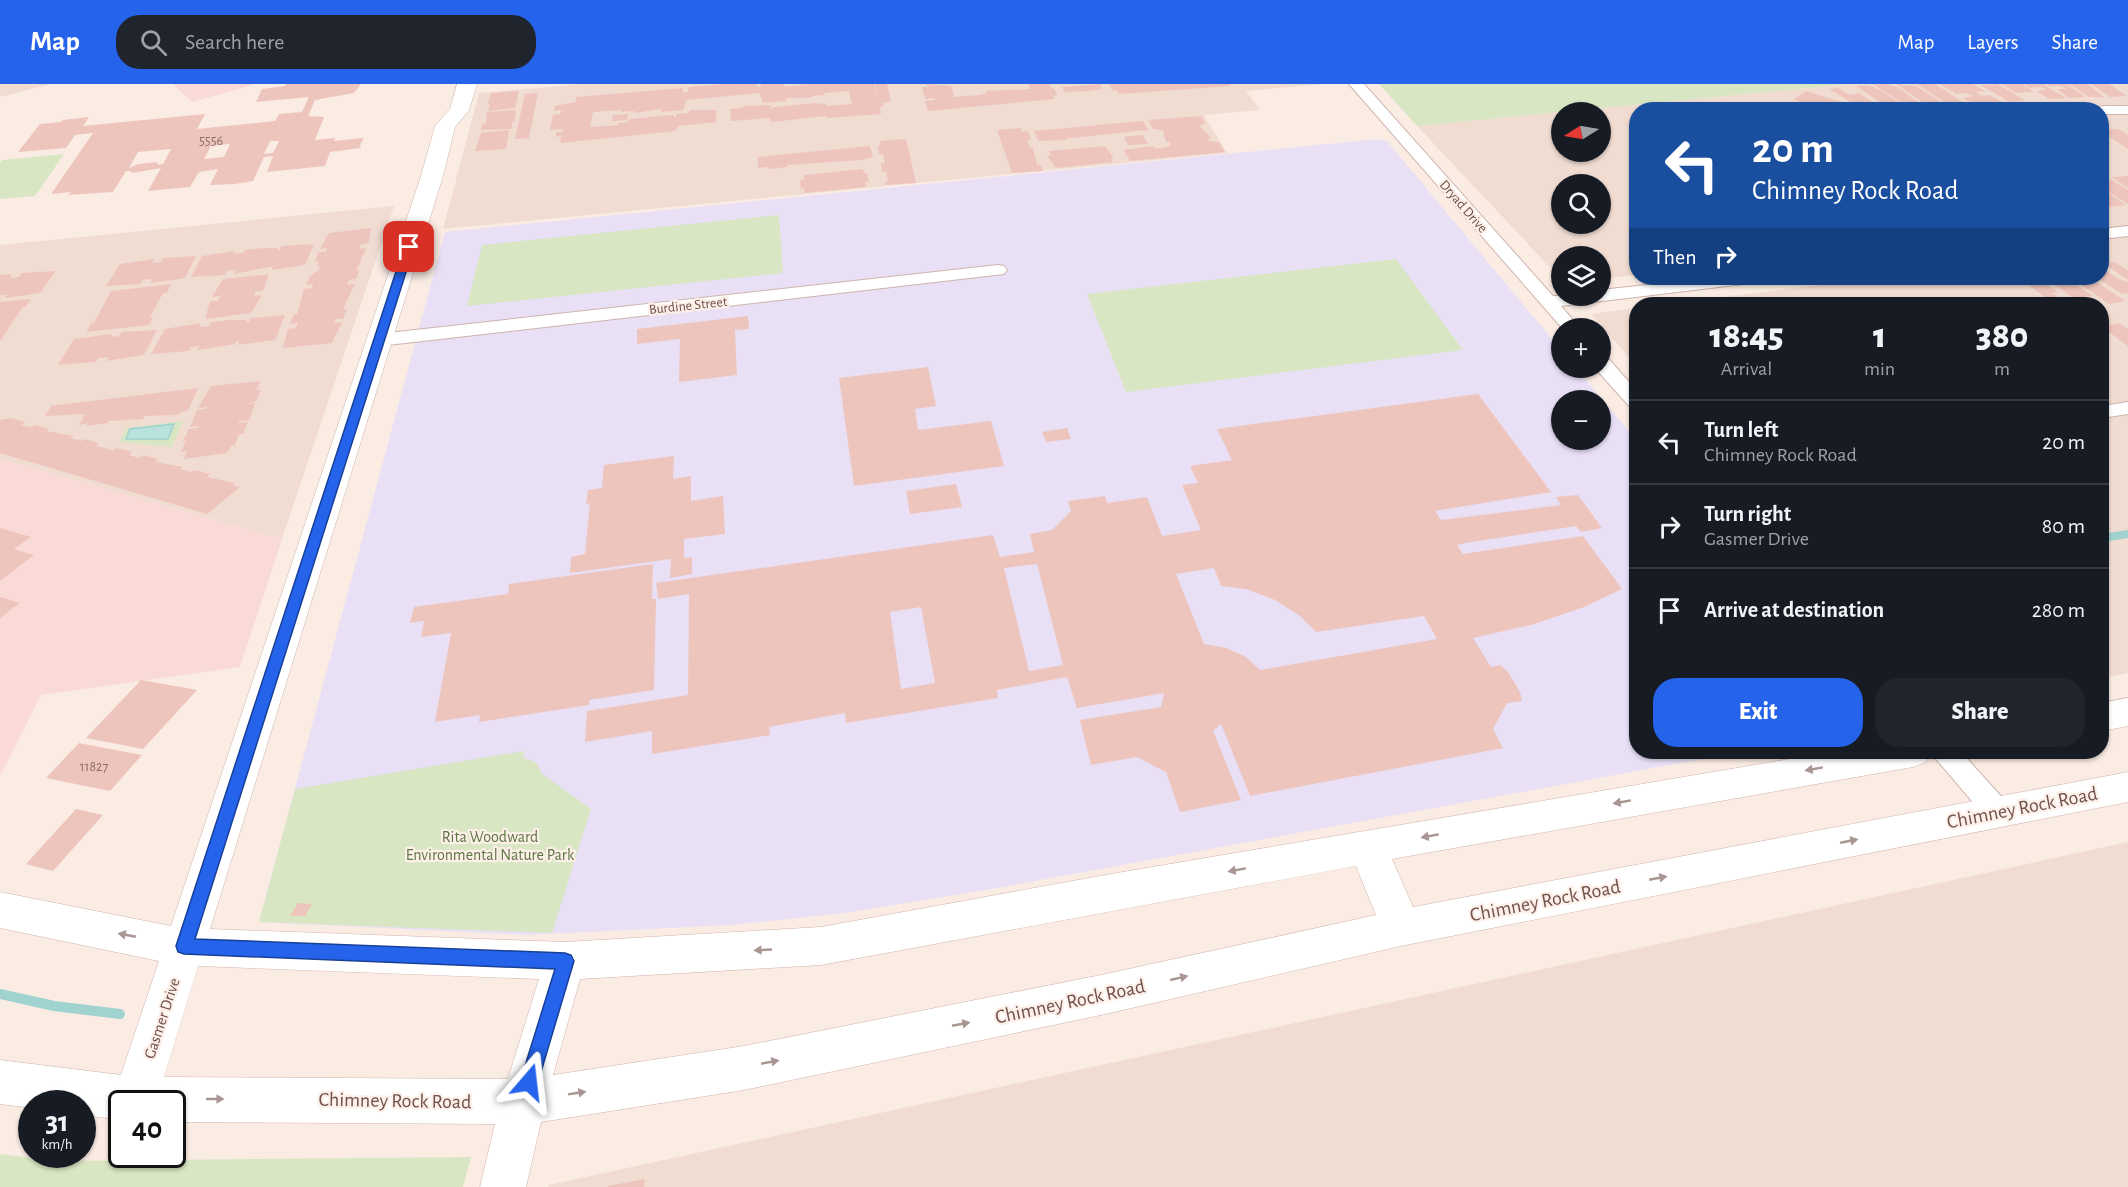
<!DOCTYPE html>
<html lang="en">
<head>
<meta charset="utf-8">
<style>
	:root { --surface:#171b24; --page:#20242c; --text:#f1f3f6; --muted:#9ea1a6; --line:#363941; --accent:#2563eb }
	body { margin:0; font-family:"Alegreya Sans",sans-serif; background:var(--page); color:var(--text); height:100vh; display:flex; flex-direction:column; font-size:22px; white-space:nowrap }
	* { box-sizing:border-box; margin:0 }
	p { font-size:20px; color:var(--muted) }
	.icon { flex:none; width:33px; height:33px; fill:none; stroke:currentColor; stroke-width:2; stroke-linecap:round; stroke-linejoin:round }
	.map { position:relative; flex:1; overflow:hidden }
	.details { position:absolute; left:1629px; top:213px; width:480px; height:462px; display:flex; flex-direction:column; background:var(--surface); border-radius:24px; box-shadow:0 2px 4px #0004 }
	.details>* { flex:none }
	.banner { position:absolute; left:1629px; top:18px; width:480px; height:183px; border-radius:24px; box-shadow:0 2px 4px #0004; background:#1a4fa0; color:#fff; overflow:hidden }
	.needle { width:39px; rotate:259deg }
	.controls { position:absolute; left:1551px; top:18px; display:grid; gap:12px }
	.controls a { display:grid; place-items:center; width:60px; height:60px; border-radius:50%; background:var(--surface); box-shadow:0 2px 4px #0004; font-size:30px }
	.speed { position:absolute; left:18px; top:1006px; display:flex; gap:12px; font-size:30px; font-weight:700; text-align:center }
	.speed>* { display:grid; place-content:center; width:78px; height:78px; border-radius:50%; background:var(--surface); box-shadow:0 2px 4px #0004; line-height:1 }
	.speed small { font-size:15px; font-weight:400 }
	.speed .limit { border:3px solid #111; border-radius:9px; background:#fff; color:#111 }
	.pin { position:absolute; display:grid; place-items:center; width:51px; height:51px; color:#fff; margin:-26px; border-radius:12px; box-shadow:0 3px 9px #0006 }
	.me { position:absolute; width:66px; margin:-33px; rotate:17deg; stroke-linejoin:round; filter:drop-shadow(0 0 4px #0008) }
	.turn { display:flex; align-items:center; gap:21px; height:126px; padding:0 24px; font-size:27px }
	.turn .icon { width:78px; height:78px; stroke-width:2.5 }
	.turn b { display:block; font-size:42px; line-height:51px }
	.then { display:flex; align-items:center; height:57px; padding:0 24px; background:#0003; gap:12px; font-size:22px }
	.eta { display:flex; justify-content:space-evenly; align-items:center; height:102px; text-align:center }
	.eta b { font-size:36px; font-weight:800; line-height:42px }
	.cta { display:flex; gap:12px; margin-top:auto; padding:12px 24px }
	.cta a { flex:1; height:69px; border-radius:24px; background:var(--accent); color:#fff; font-size:24px; font-weight:800; line-height:69px; text-align:center }
	.cta a+a { background:var(--page); color:var(--text) }
	ul { padding:0; list-style:none }
	li { display:flex; align-items:center; gap:18px; height:84px; padding:0 24px; border-top:2px solid var(--line) }
	li div { flex:1 }
	li b { display:block; font-size:22px }
	li em { font-style:normal }
	header { display:flex; align-items:center; gap:36px; box-sizing:border-box; height:84px; padding:0 30px; background:var(--accent); color:#fff }
	header strong { font-size:28px }
	nav { display:flex; gap:33px; margin-inline-start:auto; font-size:21px }
	.search { width:420px; height:54px; background:var(--page); display:flex; align-items:center; gap:15px; box-sizing:border-box; padding:0 21px; border-radius:24px; color:var(--muted); font-size:22px }
	.map>svg:first-child { display:block }
	.residential { fill:#f1dcd2; fill-rule:evenodd }
	.commercial { fill:#fadad7 }
	.education { fill:#e9e0f6; fill-rule:evenodd }
	.green { fill:#d9e6c3 }
	.water { fill:#b9e2de; stroke:#a0d3cf; stroke-width:1.5 }
	.lines { fill:none; stroke-linecap:round; stroke-linejoin:round }
	.stream-far1 { stroke:#a0d3cf; stroke-width:8 }
	.stream { stroke:#a0d3cf; stroke-width:10 }
	.building { fill:#edc5bd; fill-rule:evenodd }
	.street-casing { stroke:#cdb4ad; stroke-width:2 }
	.secondary-casing { stroke:#cfb3ab; stroke-width:1 }
	.street { fill:#fff; fill-rule:evenodd }
	.secondary { fill:#fff; fill-rule:evenodd }
	.oneway { fill:#a99693 }
	.route { fill:#2563eb; stroke:#184099; stroke-width:1.5 }
	.labels { text-anchor:middle; stroke-width:4.5; stroke-linejoin:round; paint-order:stroke }
	.number-label { font-size:14px; fill:#8f6d68 }
	.far-street-label { font-size:14px; fill:#70504b; stroke:#fdf0e9 }
	.park-label { font-size:16px; fill:#5e7544; stroke:#fdf0e9 }
	.street-label { font-size:16px; fill:#70504b; stroke:#fdf0e9 }
	.near-street-label { font-size:20px; fill:#70504b; stroke:#fdf0e9 }
</style>
</head>
<body>
<header>
<strong>Map</strong>
<div class="search"><svg class="icon" aria-label="search" viewBox="0 0 24 24"><circle cx="10" cy="10" r="6"/><path d="M15 15l6 6"/></svg>Search here</div>
<nav><a>Map</a><a>Layers</a><a>Share</a></nav>
</header>
<div class="map">
<svg width="2128" height="1103" viewBox="0 0 2128 1103">
	<rect width="100%" height="100%" fill="#faece3"/>
	<path class="residential" d="M0 0H51L0 13Z
		M582 0H1324L1246 7 1260 26 1204 31 1227 69 443 145 479 9Z
		M1849 0H2128V589L2102 594V220H1665L1879 194H2102V26H1636V191L1601 195 1600 172H1562L1561 195 1417 42ZM1562 28H1600V68H1562ZM1562 100H1600V140H1562Z
		M394 122 282 455 0 375V161Z
		M1636 224V281L1591 230Z
		M2128 758V1103H548L549 1101Z"/>
	<path class="commercial" d="M173 0H256L192 18Z
		M0 375 282 455 240 583 41 611 0 692Z"/>
	<path class="education" d="M1378 55 1387 57 1561 266 1562 284H1576L1636 356V668H1741L986 806 845 829 731 841 528 851 259 838 445 148ZM1562 316H1600V356H1562Z"/>
	<path class="green" d="M1379 0H1849L1417 42Z
		M64 70 35 112 0 115V79L2 76Z
		M779 131 783 189 467 222 482 161Z
		M1396 175 1463 266 1126 308 1087 210Z
		M183 337 172 363 119 358 126 344Z
		M524 667 523 674C533 676 539 679 541 689L591 725 552 849 259 838 295 705Z
		M0 1070 55 1077 471 1073 463 1103H0Z"/>
	<path class="water" d="M174 340 168 355H126L130 345Z"/>
	<g class="lines">
		<path class="stream-far1" d="M2102 454 2128 450"/>
		<path class="stream" d="M0 910 54 922 120 930"/>
	</g>
	<path class="building" d="M286 0H361L354 9 315 16 308 32 324 33 315 56 335 54 334 57 364 54 360 61 361 64 330 68 325 82 267 88 273 72 264 73 253 97 235 100 210 101 218 85 199 88 190 103 148 107 161 84 132 89 131 87H126L113 108 68 111 71 108 51 110 93 49 75 51 66 64 18 68 40 40 61 38 63 36 89 33 83 42 205 30 197 45 275 37 279 30 302 28 309 13 256 18 262 5 285 2ZM270 57H279L273 69 264 70ZM230 60 224 73 204 75 211 62ZM171 65 163 80 158 81 157 78 138 80 129 84 138 68Z
		M726 0H757V3L761 2V0H783L784 3 808 0H874L878 20 875 0H887L891 18 883 19V23H880L881 30 827 34 826 32 772 38 769 34 731 37 730 25 742 24 745 22 771 21V25L774 23 814 19 826 20 827 22 852 20 849 7 824 9 825 11 813 12 810 14H786V17L763 19 759 9 687 16 683 26 661 28V25L635 29 634 27 621 28V26L593 28 590 43 618 41V39L628 38 630 35 673 31 676 34V30L688 29 690 26H716V38L678 42 676 47 560 59 561 52 556 53V48H562L563 45 550 46 553 31 560 30 561 26 554 27 555 22 576 18V13L683 4V9L688 8 689 3Z
		M926 0 951 2 954 11 950 12 951 13 980 11 987 9 986 7 1030 5 1028 1 1031 0H1049L1051 4H1054L1057 11 1053 12 1055 15 928 27 925 17 935 16V14L925 15 922 3H928Z
		M1100 0 1102 5 1088 7 1064 8 1062 3Z
		M1109 0H1230V2L1119 10 1117 6 1113 7Z
		M1888 0 1899 4 1929 26H1914L1874 1Z
		M1896 0 1916 2 1950 24 1934 26Z
		M1917 0H1935L1969 22 1953 24Z
		M1940 0H1973L1985 7 1976 8 1982 12 1990 11 2004 19 1976 22 1963 14 1973 12 1967 9 1956 10Z
		M1997 0 2025 16 2010 18 1980 1Z
		M2002 0H2022L2034 8 2016 9Z
		M2024 0H2043L2066 14 2049 15 2036 7 2047 6 2041 3 2030 4Z
		M2046 0H2067L2085 13 2069 14 2057 5H2066L2061 2H2050Z
		M2069 0H2088L2104 13H2089Z
		M2091 0H2109L2127 12 2110 13Z
		M1868 1 1880 6 1911 26H1892L1856 2Z
		M1838 4 1850 11 1859 9 1884 26H1864L1829 5Z
		M519 7 515 24 488 27 490 20 487 21 491 9Z
		M1806 7 1857 23 1854 26H1823L1793 15Z
		M538 9 529 54 515 55 525 10Z
		M516 26 515 37H513L511 45 481 46 482 40 486 39 487 28Z
		M628 30 627 36 612 37 613 31Z
		M1201 32 1206 40 1199 41 1211 54 1207 55 1208 57 1219 58 1225 68 1130 77 1124 66 1153 62 1154 64H1164L1171 61 1170 58H1166L1163 46 1153 45 1148 36Z
		M1143 37 1148 46 1071 54H1066L1067 56 1038 57 1034 47Z
		M1021 44 1022 48 1028 47 1031 56H1027L1030 64H1033L1037 81H1041L1043 87 1012 89 997 46Z
		M2118 45 2128 51V65L2102 48V46Z
		M509 46 506 65 475 67 481 49Z
		M1143 51 1148 60 1128 61 1124 53Z
		M906 55 916 99 886 101 885 97H888L886 87 882 88 881 79H885L883 70H879L878 62 881 61 880 57Z
		M870 62 873 73 863 76 787 81V83L768 85V83L758 84V73Z
		M1105 62 1114 74H1111L1113 78 1056 84 1047 72 1051 71 1049 67Z
		M863 85 864 89H867L869 98H865L866 103 805 109 804 104 801 105 800 96 804 95V91Z
		M2128 92V104L2111 93Z
		M2112 96 2128 106V120L2102 104V98Z
		M2102 105 2126 121 2102 124Z
		M371 144 369 159 361 160 359 165 366 164 356 187H359L356 195 349 196 347 201 355 200 343 225H347L343 235H335L334 239 342 238 332 259 283 264 288 245 296 244 298 239 290 240 294 230H297L304 205 312 204 313 200 306 201 310 192 319 186 320 182H317L319 177H315L319 168H326L327 164 320 165 329 149Z
		M314 160 305 181 272 186 273 182 269 183 234 190 236 186 227 187 225 191 191 193 202 172 236 167 234 170 243 169 245 166 263 164H278L277 166H280L281 162Z
		M196 172 185 194 150 199 152 195 143 196 141 200 106 202 120 180 154 175 152 179 161 178 163 174Z
		M2115 178 2128 187V196L2103 179Z
		M2102 184 2120 196 2128 198V209L2122 210 2097 194H2102Z
		M56 187 40 209 5 214 7 211H0V191L12 190 10 194 19 193 22 189Z
		M269 190 263 207 255 208 254 212 262 211 251 229 205 235 210 217H218L219 214 220 212 212 213 223 195Z
		M2019 194H2038L2058 208 2052 209 2061 215 2072 214 2081 220H2055Z
		M2044 194H2066L2093 212 2083 213 2090 218 2081 219Z
		M2071 194H2090L2125 217 2109 220Z
		M171 200 167 209H163L150 233H153L149 241 86 248 92 239H94L111 207Z
		M31 215 25 223 22 224 0 257V218Z
		M285 231 275 256 238 261 240 257 236 258 235 260 198 266 200 262 191 263 189 267 151 270 165 245 201 239 199 243 209 242 211 238 230 236H247L246 238H249L250 234Z
		M748 232 749 245 735 246 737 291 679 298 680 255 637 260V245Z
		M2119 239 2128 245V262L2102 243Z
		M157 246 144 271 106 277 109 273 99 274 96 278 58 281 74 255 112 250 110 253 119 252 122 248Z
		M928 283 936 322 915 325 918 346 991 337 1004 382 854 402 839 294Z
		M261 297 256 306H261L256 317 246 320 255 319 249 336 239 337 238 339 248 338 243 350H239L235 361 231 362 227 369 184 375 187 367 181 368 186 357H183L189 345 198 344 199 342 190 343 197 326 206 325 207 323 198 324 211 302Z
		M198 304 188 327 180 328 179 331 144 332 143 335 109 337 108 339 86 342 88 339 79 341 85 330 45 332 51 322Z
		M1478 310 1551 408 1435 427 1441 436 1561 421 1556 413 1578 411 1602 444 1581 448 1576 442 1465 459 1457 461 1463 470 1583 452 1622 505 1584 523 1531 541 1473 554 1491 583 1500 581 1508 588 1520 608 1522 617 1507 619 1493 645 1503 664 1250 712 1221 640 1213 647 1241 716 1180 728 1166 688 1152 681 1137 673 1091 681 1080 636 1161 623 1164 609 1077 624 1067 593 997 606 998 614 846 639 845 629 769 643 770 651 652 670V647L585 658 587 627 688 611 689 510 658 515 656 499 993 451 1000 473 1034 468 1030 450 1052 446 1071 427 1068 417 1105 412 1107 419 1147 413 1162 452 1201 446 1182 401 1198 399 1190 382 1232 376 1217 345ZM1037 480 1063 581 1029 587 1004 484ZM1214 484 1221 502 1246 505 1275 516 1300 532 1316 548 1424 532 1437 555 1260 586 1246 573 1226 564 1204 560 1176 490ZM921 523 935 599 901 605 890 528Z
		M11 334 25 338 21 341 31 343 35 341 49 345 46 347 74 352 71 354 81 357 84 355 99 359 96 362 113 366 116 364 132 368 129 371 139 374 143 371 158 375 155 378 183 383 180 385 191 388 194 386 210 390 207 393 235 399 232 401 240 403 207 430 0 369V336Z
		M1067 344 1071 355 1046 358 1042 348Z
		M674 372 673 395 691 392V417L723 412 725 450 684 455V474L692 473V490L670 494 671 475 570 489 571 473 585 470 590 419 586 420 588 406 602 404 604 381Z
		M956 400 962 423 910 430 906 407Z
		M0 444 31 453 14 465 34 471 0 497Z
		M653 480 652 515H656L654 606 589 616V621L479 638 480 631 435 638 451 549 421 553 424 537 410 539 414 523 508 510 509 500Z
		M0 513 20 519 0 534Z
		M141 596 197 606 143 665 86 654Z
		M79 659 89 661 142 671 110 707 46 694Z
		M76 725 103 731 53 787 26 780Z
		M298 819 312 820 305 832H290Z
		M645 1095 644 1103H608V1102Z"/>
	<g class="lines">
		<defs>
			<path id="street" d="M1349 0H1364L1553 212H1600V206L1712 194H1761L1758 198 1752 199 1561 222 1580 244H1562Z
				M2102 22H2128V30H2102V26H2095Z
				M2128 142V152L2102 155V145Z
				M998 181 1004 182 1007 186 1004 190 379 262 372 260 370 256 372 252 379 250Z
				M1600 271 1607 273 1636 306V324L1629 322 1595 284H1600Z
				M2128 318V330L2102 334V322Z
				M1932 668H1961L2008 720 2012 728 2008 736 1998 739 1988 736 1936 675Z"/>
			<path id="secondary" d="M457 0H477L469 26 455 43 443 92 210 845 565 858 821 843 1111 790 1831 668H1931L1926 678 1913 683 1392 775 1413 823 2128 688V718L1401 862 1101 931 744 1006 541 1038 526 1103H480L495 1040 172 1038V1020H122V1036L82 1031V1020H32V1024L0 1020V976L121 991 159 877 0 844V808L171 842 421 92 435 42 450 25ZM1356 782 1376 831 1101 891 744 962 553 991 580 895 821 881ZM198 882 539 895 508 995 164 993Z
				M2128 614V642L2102 647V619Z"/>
		</defs>
		<use href="#street" class="street-casing"/>
		<use href="#secondary" class="secondary-casing"/>
		<use href="#street" class="street"/>
		<use href="#secondary" class="secondary"/>
	</g>
	<defs><path id="oneway-solid" d="M-6-.8H1V-3.2L6.5 0L1 3.2V.8H-6Z" transform="scale(1.5)"/></defs>
	<g class="oneway">
		<use href="#oneway-solid" transform="translate(1814 685) rotate(170)"/>
		<use href="#oneway-solid" transform="translate(1622 718) rotate(170)"/>
		<use href="#oneway-solid" transform="translate(1430 752) rotate(170)"/>
		<use href="#oneway-solid" transform="translate(1849 757) rotate(-11)"/>
		<use href="#oneway-solid" transform="translate(1237 786) rotate(170)"/>
		<use href="#oneway-solid" transform="translate(1658 794) rotate(-11)"/>
		<use href="#oneway-solid" transform="translate(127 851) rotate(-169)"/>
		<use href="#oneway-solid" transform="translate(763 866) rotate(177)"/>
		<use href="#oneway-solid" transform="translate(1179 894) rotate(-13)"/>
		<use href="#oneway-solid" transform="translate(961 940) rotate(-11)"/>
		<use href="#oneway-solid" transform="translate(770 978) rotate(-11)"/>
		<use href="#oneway-solid" transform="translate(577 1009) rotate(-9)"/>
		<use href="#oneway-solid" transform="translate(215 1015)"/>
	</g>
	<path class="route" d="M409 160 414 163 195 855 565 869 571 871 574 877 538 998 536 1004 529 1007 523 1004 520 998 555 885 184 870 178 868 176 862 404 163Z"/>
	<g class="labels">
		<g class="number-label">
			<text x="211" y="61">5556</text>
			<text x="94" y="687">11827</text>
		</g>
		<g class="far-street-label">
			<text transform="translate(1464 122) rotate(49)" y="5">Dryad Drive</text>
			<text transform="translate(688 221) rotate(-6)" y="5">Burdine Street</text>
		</g>
		<g class="park-label">
			<text x="490" y="758">Rita Woodward<tspan x="490" dy="18">Environmental Nature Park</tspan></text>
		</g>
		<g class="street-label">
			<text transform="translate(161 934) rotate(-72)" y="6">Gasmer Drive</text>
		</g>
		<g class="near-street-label">
			<text transform="translate(2022 723) rotate(-11)" y="7">Chimney Rock Road</text>
			<text transform="translate(1545 816) rotate(-11)" y="7">Chimney Rock Road</text>
			<text transform="translate(1070 917) rotate(-12)" y="7">Chimney Rock Road</text>
			<text transform="translate(395 1016) rotate(1)" y="7">Chimney Rock Road</text>
		</g>
	</g>
</svg>
<div class="controls">
<a><svg class="needle" viewBox="-14 -14 28 28"><path d="M0-13l5 13h-10z" fill="#e53935"/><path d="M0 13l5-13h-10z" fill="#9ea1a6"/></svg></a>
<a><svg class="icon" aria-label="search" viewBox="0 0 24 24"><circle cx="10" cy="10" r="6"/><path d="M15 15l6 6"/></svg></a>
<a><svg class="icon" aria-label="layers" viewBox="0 0 24 24"><path d="M12 4l9 5-9 5-9-5zM3 14l9 5 9-5"/></svg></a>
<a>+</a>
<a>−</a>
</div>
<div class="speed"><div>31<small>km/h</small></div><div class="limit">40</div></div>
<div class="pin" style="left:409px;top:163px;background:#d93025"><svg class="icon" aria-label="arrive" viewBox="0 0 24 24"><path d="M6 21V4h12l-3 4 3 4H6"/></svg></div>
<svg class="me" style="left:529px;top:998px" viewBox="-20 -20 40 40"><path d="M0-17L14 15 0 8-14 15z" fill="#2563eb" stroke="#fff" stroke-width="4"/></svg>
<div class="banner">
<div class="turn"><svg class="icon" aria-label="left" viewBox="0 0 24 24"><path d="M17 20v-9H6M10 6l-5 5 5 5"/></svg><div><b>20 m</b>Chimney Rock Road</div></div>
<div class="then">Then<svg class="icon" aria-label="right" viewBox="0 0 24 24"><path d="M7 20v-9h11M14 6l5 5-5 5"/></svg></div>
</div>
<section class="details">
<div class="eta">
<div><b>18:45</b><p>Arrival</p></div>
<div><b>1</b><p>min</p></div>
<div><b>380</b><p>m</p></div>
</div>
<ul>
<li><svg class="icon" aria-label="left" viewBox="0 0 24 24"><path d="M17 20v-9H6M10 6l-5 5 5 5"/></svg><div><b>Turn left</b><p>Chimney Rock Road</p></div><em>20 m</em></li>
<li><svg class="icon" aria-label="right" viewBox="0 0 24 24"><path d="M7 20v-9h11M14 6l5 5-5 5"/></svg><div><b>Turn right</b><p>Gasmer Drive</p></div><em>80 m</em></li>
<li><svg class="icon" aria-label="arrive" viewBox="0 0 24 24"><path d="M6 21V4h12l-3 4 3 4H6"/></svg><div><b>Arrive at destination</b></div><em>280 m</em></li>
</ul>
<div class="cta"><a>Exit</a><a>Share</a></div>
</section>
</div>
</body>
</html>
